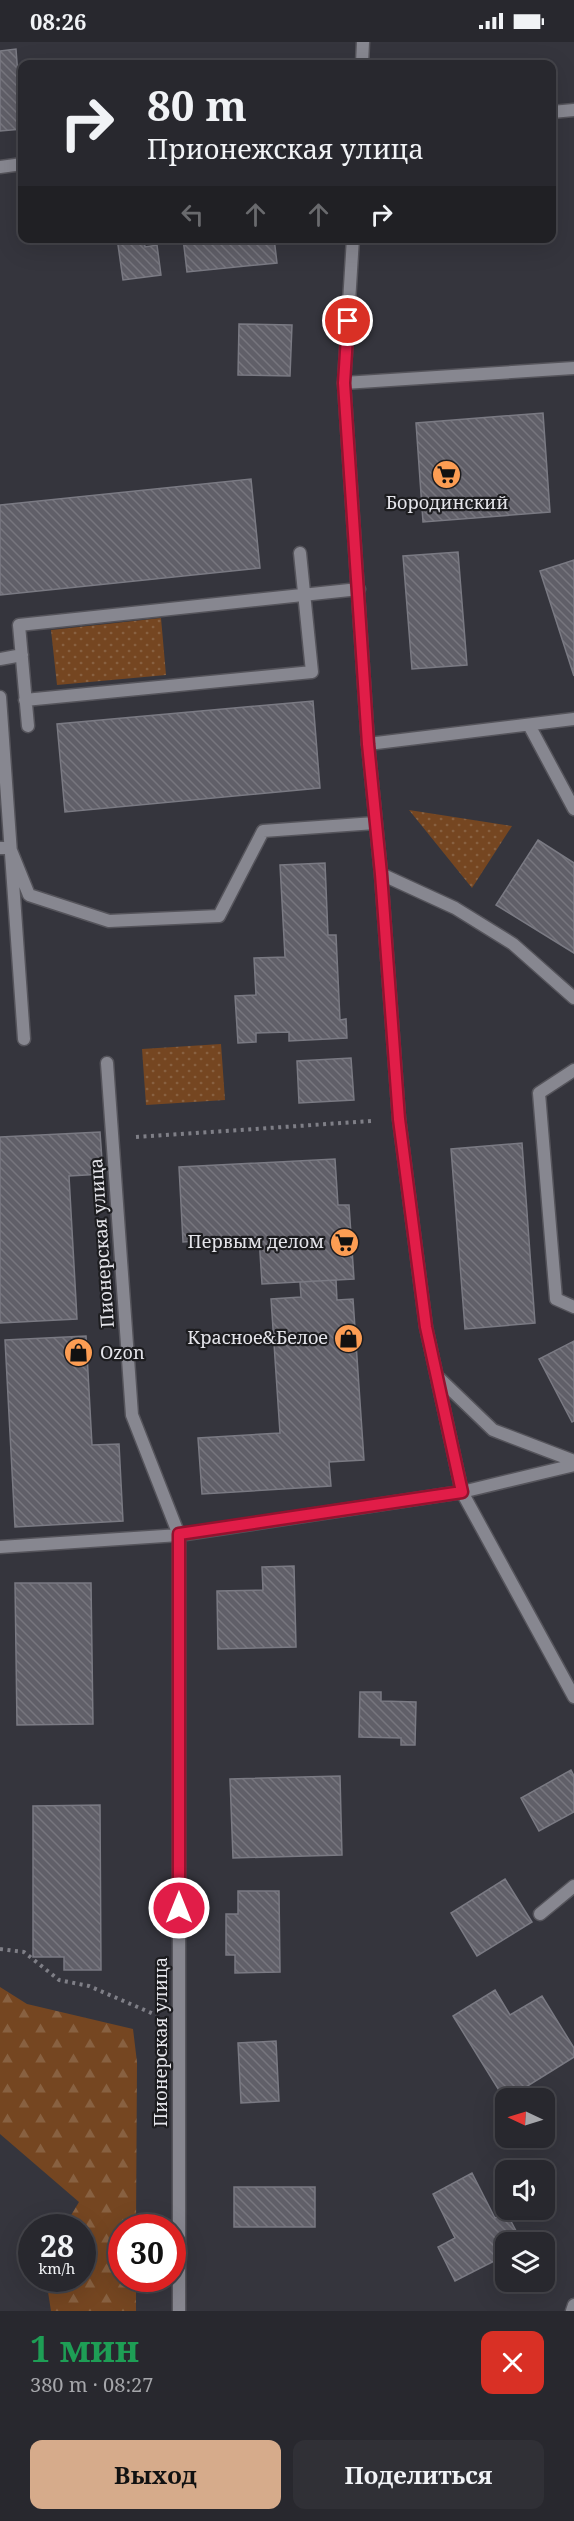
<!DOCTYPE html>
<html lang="ru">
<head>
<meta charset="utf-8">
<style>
	:root { --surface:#28282e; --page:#303036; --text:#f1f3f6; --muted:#a5a6aa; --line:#44444a; --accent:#d6ab8b }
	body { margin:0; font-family:"Noto Serif",serif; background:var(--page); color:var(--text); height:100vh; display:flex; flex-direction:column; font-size:22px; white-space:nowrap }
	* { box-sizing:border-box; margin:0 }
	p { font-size:20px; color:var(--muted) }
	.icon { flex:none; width:33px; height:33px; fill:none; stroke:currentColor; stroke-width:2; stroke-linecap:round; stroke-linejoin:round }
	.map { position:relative; height:2269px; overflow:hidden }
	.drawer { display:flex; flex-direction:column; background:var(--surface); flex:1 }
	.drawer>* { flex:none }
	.guide { position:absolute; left:18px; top:18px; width:538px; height:183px; border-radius:12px; box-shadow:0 6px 24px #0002,0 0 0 2px var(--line); background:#28282e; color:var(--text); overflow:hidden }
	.needle { width:39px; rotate:274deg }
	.tools { position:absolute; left:495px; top:2046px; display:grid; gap:12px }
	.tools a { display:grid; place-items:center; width:60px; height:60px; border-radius:12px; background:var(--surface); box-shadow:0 6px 24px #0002,0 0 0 2px var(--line); font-size:30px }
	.speed { position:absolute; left:18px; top:2172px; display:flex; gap:12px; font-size:30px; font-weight:700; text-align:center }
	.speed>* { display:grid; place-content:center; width:78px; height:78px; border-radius:50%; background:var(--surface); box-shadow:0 6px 24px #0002,0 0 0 2px var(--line); line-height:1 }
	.speed small { font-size:15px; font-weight:400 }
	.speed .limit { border:9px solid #d22; background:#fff; color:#111 }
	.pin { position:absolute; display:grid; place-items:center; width:51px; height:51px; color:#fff; margin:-26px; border:3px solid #fff; border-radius:50%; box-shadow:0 2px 6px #0007 }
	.me { position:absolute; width:66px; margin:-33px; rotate:0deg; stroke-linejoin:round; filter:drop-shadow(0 0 4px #0008) }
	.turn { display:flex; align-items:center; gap:21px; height:126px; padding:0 30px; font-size:27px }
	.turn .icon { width:78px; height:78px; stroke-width:2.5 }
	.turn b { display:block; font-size:42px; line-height:51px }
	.lanes { display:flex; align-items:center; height:57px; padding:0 30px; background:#0003; justify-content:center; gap:30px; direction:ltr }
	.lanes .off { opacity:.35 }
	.round { display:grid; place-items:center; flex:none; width:63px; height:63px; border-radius:12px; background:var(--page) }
	.head { display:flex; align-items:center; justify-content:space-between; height:102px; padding:0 30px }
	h1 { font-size:36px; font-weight:700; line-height:45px; color:#1e9e55 }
	.action { display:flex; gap:12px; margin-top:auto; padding:12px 30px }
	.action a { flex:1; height:69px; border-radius:12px; background:var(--accent); color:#111; font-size:24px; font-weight:700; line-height:69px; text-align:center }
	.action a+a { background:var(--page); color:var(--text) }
	.status { display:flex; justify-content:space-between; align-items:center; height:42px; padding:0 30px; background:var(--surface); direction:ltr }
	.status svg { height:16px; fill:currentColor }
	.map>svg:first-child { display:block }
	.green { fill:url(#green-dots) }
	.forest { fill:url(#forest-firs) }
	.building { fill:url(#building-back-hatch); stroke:#7a7a83; stroke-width:1.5 }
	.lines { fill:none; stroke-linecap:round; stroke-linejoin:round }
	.lane-casing { stroke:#55545b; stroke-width:15 }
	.street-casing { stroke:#55545b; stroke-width:15 }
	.path { stroke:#7f7f87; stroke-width:4; stroke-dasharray:3 4.5; stroke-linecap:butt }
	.lane { stroke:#878790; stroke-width:12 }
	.street { stroke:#878790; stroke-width:12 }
	.route-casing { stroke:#92132f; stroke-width:15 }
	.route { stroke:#e11d48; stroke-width:10 }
	.labels { text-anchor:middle; stroke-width:4.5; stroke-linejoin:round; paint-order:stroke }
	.poi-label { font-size:18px; fill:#e4e4ea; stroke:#1d1d20; text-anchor:end }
	.street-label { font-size:18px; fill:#e4e4ea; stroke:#1d1d20 }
</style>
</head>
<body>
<div class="status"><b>08:26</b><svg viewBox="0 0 49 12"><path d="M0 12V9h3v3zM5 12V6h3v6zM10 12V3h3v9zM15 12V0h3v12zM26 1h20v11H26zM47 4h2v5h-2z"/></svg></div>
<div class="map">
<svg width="574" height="2269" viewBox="0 0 574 2269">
	<defs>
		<pattern id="green-dots" width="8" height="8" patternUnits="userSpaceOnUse" patternTransform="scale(1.5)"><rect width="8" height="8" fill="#754621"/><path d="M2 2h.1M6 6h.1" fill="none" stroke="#886141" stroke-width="1.8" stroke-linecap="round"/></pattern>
		<pattern id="forest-firs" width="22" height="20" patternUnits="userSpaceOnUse" patternTransform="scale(1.5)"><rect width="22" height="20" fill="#754621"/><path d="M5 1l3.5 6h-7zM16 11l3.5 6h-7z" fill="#886141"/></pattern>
		<pattern id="building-back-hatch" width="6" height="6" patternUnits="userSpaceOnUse" patternTransform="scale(1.5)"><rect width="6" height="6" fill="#605f68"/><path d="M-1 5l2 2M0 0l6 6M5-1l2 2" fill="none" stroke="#77767e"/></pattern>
	</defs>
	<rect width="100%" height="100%" fill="#35353d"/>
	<path class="green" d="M161 576 166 633 57 643 51 588Z
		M409 768 512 784 472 846Z
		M221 1002 225 1058 146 1063 142 1007Z"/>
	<path class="forest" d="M0 1945 27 1962 133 1987 137 2020 136 2185 122 2186V2236L136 2237V2269H51L46 2237 82 2236V2186L64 2185 79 2160 0 2092Z"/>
	<path class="building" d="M16 7 22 87 0 89V9Z
		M117 196H144L145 205 157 203 161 233 123 238Z
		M183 196H274L277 221 187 230Z
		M239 282 292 283 290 334 238 333Z
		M543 371 550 470 423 480 416 381Z
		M251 437 260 526 0 553V463Z
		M458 510 467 623 412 627 403 514Z
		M574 518V634L540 529Z
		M313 659 320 746 65 770 57 682Z
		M538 798 574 821V911L496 863Z
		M325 821 328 893H336L340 978 346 977 347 996 289 999V990L256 991V1000L238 1001 235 954 256 953 254 916 285 915 280 823Z
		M351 1016 354 1058 299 1061 297 1019Z
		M100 1090 103 1132 69 1134 77 1277 0 1281V1095Z
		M522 1101 535 1281 465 1287 451 1107Z
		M335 1117 338 1163H349L354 1237 262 1242 259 1195 183 1200 179 1125Z
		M336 1238 337 1258 353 1257 364 1418 329 1420 331 1444 202 1452 198 1396 280 1391 271 1257 301 1255 300 1240Z
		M86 1294 92 1403 119 1402 123 1479 15 1485 5 1298Z
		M574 1299V1379L572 1380 539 1317Z
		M294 1524 296 1605 218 1607 217 1549 263 1548 262 1525Z
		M15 1541H91L93 1682 17 1683Z
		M360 1650H381V1659L416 1660 415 1703H401V1696L359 1695Z
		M571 1728 574 1734V1770L539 1789 521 1756Z
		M340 1734 342 1813 233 1816 230 1737Z
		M100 1763 101 1928H64V1915H33V1764Z
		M505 1837 532 1880 477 1914 451 1871Z
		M238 1849H279L280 1930 235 1931V1913H226V1872H238Z
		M495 1948 510 1973 542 1954 574 2006V2015L505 2058 453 1974Z
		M276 1999 279 2059 241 2061 238 2001Z
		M472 2131 495 2176 506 2170 522 2200H506V2213L455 2239 438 2205 455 2196 433 2152Z
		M234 2145H315V2185H234Z"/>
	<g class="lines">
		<defs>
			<path id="lane" d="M344 341 574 326
				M0 617 22 613
				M0 655 24 997
				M25 658 312 630 300 511
				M529 683 574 767
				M28 684 19 583 359 547
				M368 702 574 677
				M0 806H10L29 853 109 879 219 874 263 789 375 781
				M574 1028 539 1051 556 1257 574 1265
				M0 1505 179 1493 132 1373 107 1021
				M540 1872 574 1844
				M572 2269 574 2263"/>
			<path id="street" d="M362 22 363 0
				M552 70 574 68
				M0 125 22 122
				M353 196 344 341 368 702 381 832 399 1077 426 1285 462 1450 574 1655
				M381 832 455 866 513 902 574 956
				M440 1337 493 1388 574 1419
				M179 2269V1493L462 1450 574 1423"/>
		</defs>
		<use href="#lane" class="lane-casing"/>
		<use href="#street" class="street-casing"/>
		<path class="path" d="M136 1095 372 1079
			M0 1907 24 1910 59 1938 89 1944 156 1973"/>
		<use href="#lane" class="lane"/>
		<use href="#street" class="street"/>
	</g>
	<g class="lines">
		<defs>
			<path id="route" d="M179 1866V1492L462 1450 426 1285 399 1077 381 832 368 702 344 341 348 279"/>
		</defs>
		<use href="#route" class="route-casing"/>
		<use href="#route" class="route"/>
	</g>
	<defs>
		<symbol id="supermarket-disc" viewBox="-11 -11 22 22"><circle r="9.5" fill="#fc9d53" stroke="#1d1d20"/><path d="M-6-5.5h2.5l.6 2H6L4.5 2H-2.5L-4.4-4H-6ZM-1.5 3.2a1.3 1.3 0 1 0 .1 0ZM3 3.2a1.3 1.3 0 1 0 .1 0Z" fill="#111"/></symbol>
		<symbol id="shop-disc" viewBox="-11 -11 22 22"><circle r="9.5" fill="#fc9d53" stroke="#1d1d20"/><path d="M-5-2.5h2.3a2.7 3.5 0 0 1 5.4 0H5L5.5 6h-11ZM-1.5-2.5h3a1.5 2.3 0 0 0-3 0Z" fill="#111"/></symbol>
	</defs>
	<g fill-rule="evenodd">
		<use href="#supermarket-disc" x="430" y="416" width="33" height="33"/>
		<use href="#supermarket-disc" x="328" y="1184" width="33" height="33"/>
		<use href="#shop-disc" x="332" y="1280" width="33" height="33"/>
		<use href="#shop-disc" x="62" y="1294" width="33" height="33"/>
	</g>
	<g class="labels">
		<g class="poi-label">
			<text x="447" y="467" text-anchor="middle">Бородинский</text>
			<text x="324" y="1206">Первым делом</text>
			<text x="328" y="1302">Красное&amp;Белое</text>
			<text x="100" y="1317" text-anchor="start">Ozon</text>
		</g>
		<g class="street-label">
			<text transform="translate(102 1201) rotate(-94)" y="6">Пионерская улица</text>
			<text transform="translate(161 2000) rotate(-90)" y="6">Пионерская улица</text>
		</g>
	</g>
</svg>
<div class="tools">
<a><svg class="needle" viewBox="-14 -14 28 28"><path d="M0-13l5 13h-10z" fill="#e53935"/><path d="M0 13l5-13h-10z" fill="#a5a6aa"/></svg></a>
<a><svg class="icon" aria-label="sound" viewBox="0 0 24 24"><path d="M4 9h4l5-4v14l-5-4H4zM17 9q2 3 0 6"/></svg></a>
<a><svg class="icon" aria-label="layers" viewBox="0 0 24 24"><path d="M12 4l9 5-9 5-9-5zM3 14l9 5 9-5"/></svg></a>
</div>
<div class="speed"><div>28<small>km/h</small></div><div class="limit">30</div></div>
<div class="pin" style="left:348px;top:279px;background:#d93025"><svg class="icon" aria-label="arrive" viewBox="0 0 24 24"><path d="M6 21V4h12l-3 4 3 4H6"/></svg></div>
<svg class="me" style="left:179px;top:1866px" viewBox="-20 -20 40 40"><circle r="17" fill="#e11d48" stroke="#fff" stroke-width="3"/><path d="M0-11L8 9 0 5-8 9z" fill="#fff"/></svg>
<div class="guide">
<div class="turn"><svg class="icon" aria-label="right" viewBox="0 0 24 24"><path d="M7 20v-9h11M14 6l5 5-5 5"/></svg><div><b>80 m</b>Прионежская улица</div></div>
<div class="lanes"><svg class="icon off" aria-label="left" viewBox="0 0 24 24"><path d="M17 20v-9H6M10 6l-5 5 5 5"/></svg><svg class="icon off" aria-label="ahead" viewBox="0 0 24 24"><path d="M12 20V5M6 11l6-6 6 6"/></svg><svg class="icon off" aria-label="ahead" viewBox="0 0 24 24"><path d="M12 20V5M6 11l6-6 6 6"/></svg><svg class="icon" aria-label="right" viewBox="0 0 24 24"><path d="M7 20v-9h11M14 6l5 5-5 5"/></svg></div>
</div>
</div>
<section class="drawer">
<div class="head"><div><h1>1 мин</h1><p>380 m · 08:27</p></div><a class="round" style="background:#d93025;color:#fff"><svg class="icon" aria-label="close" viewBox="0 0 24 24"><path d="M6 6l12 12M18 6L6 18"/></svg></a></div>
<div class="action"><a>Выход</a><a>Поделиться</a></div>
</section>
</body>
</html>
